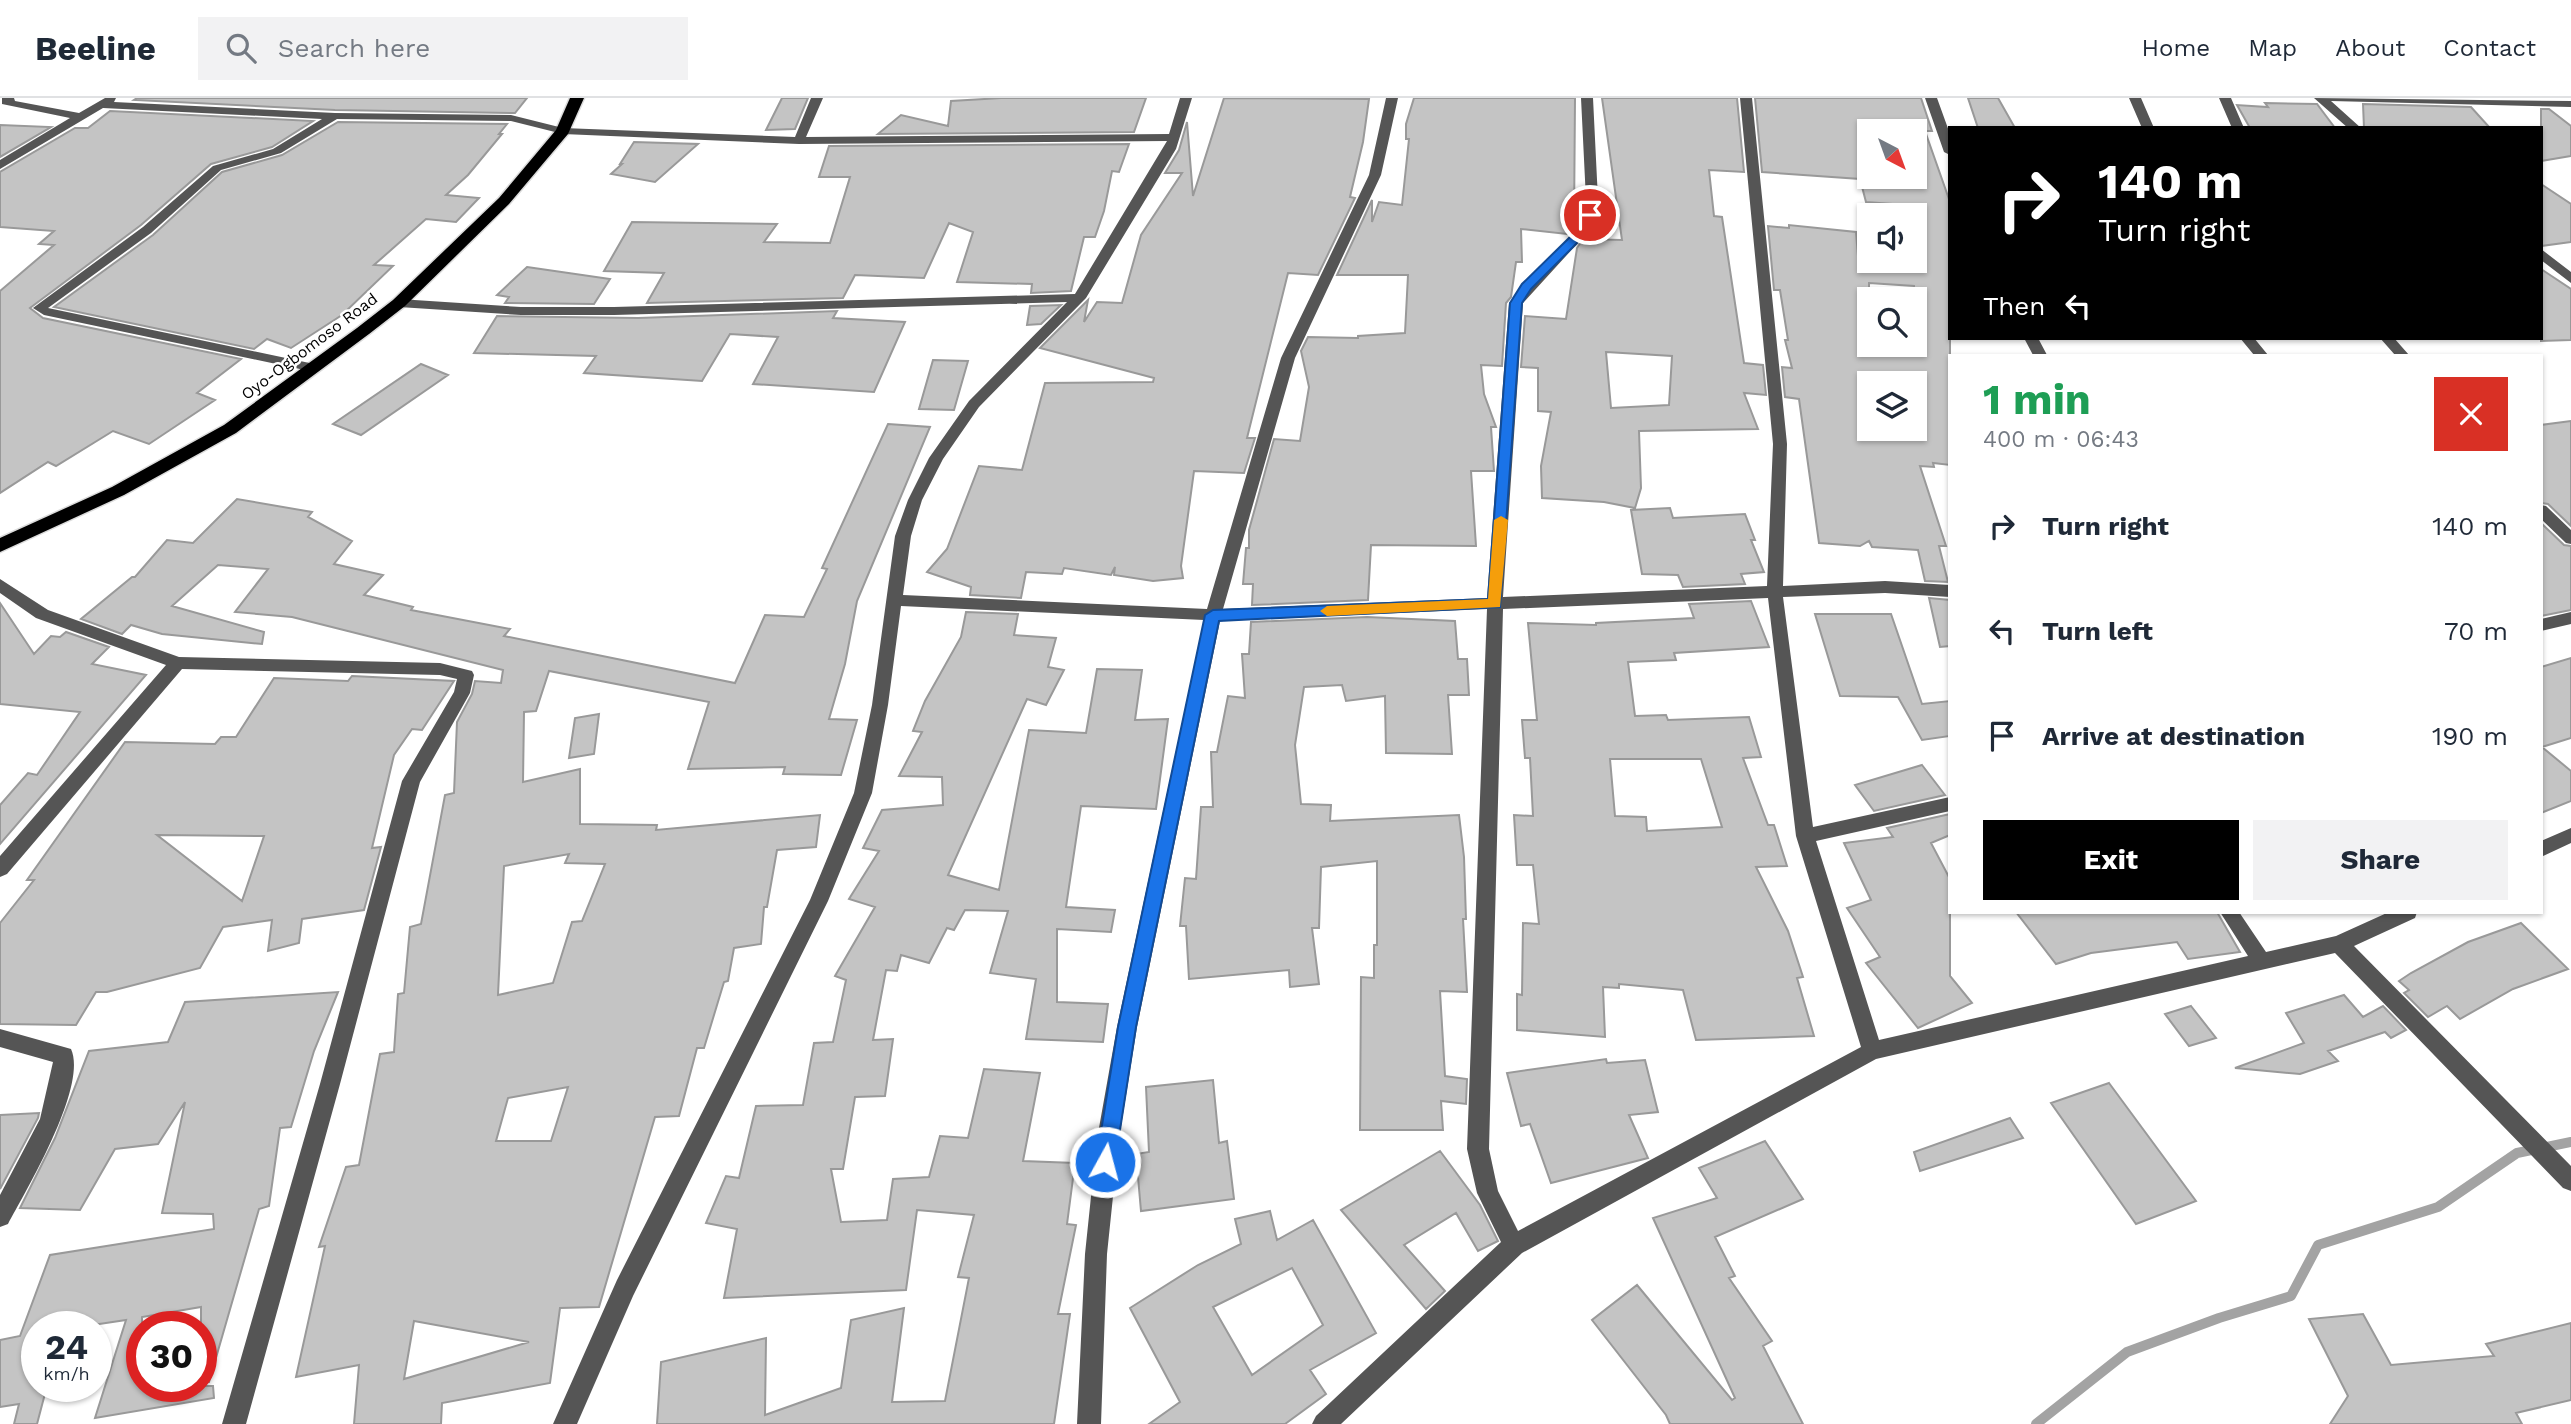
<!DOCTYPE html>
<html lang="en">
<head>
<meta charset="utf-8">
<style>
	:root { --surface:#fff; --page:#f2f2f3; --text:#1f2937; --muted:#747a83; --line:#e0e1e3; --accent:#000 }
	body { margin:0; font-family:"Work Sans",sans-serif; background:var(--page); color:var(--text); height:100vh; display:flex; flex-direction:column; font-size:26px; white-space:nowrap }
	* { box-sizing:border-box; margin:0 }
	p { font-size:23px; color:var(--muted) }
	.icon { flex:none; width:38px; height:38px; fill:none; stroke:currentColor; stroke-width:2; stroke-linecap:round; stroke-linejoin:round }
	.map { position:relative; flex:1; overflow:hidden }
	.panel { position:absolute; left:1948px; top:256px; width:595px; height:560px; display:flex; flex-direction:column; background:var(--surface); border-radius:0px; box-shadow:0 2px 5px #0004 }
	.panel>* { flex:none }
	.top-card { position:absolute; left:1948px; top:28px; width:595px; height:214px; border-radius:0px; box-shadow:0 2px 5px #0004; background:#000; color:#fff; overflow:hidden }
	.needle { width:46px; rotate:139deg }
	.tools { position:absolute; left:1857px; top:21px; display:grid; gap:14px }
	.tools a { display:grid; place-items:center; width:70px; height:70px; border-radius:0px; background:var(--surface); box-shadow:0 2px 5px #0004; font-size:35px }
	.speed { position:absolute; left:21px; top:1213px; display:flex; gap:14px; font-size:35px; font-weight:700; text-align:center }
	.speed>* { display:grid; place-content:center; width:91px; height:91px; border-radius:50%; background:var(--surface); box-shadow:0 2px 5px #0004; line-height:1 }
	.speed small { font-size:18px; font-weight:400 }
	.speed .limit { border:10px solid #d22; background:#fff; color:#111 }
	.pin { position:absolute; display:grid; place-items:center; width:60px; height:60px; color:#fff; margin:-30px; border:4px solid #fff; border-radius:50%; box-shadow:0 2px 7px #0007 }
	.me { position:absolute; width:77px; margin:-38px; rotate:7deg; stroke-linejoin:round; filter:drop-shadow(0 0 5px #0008) }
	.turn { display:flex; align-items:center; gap:24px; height:147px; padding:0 35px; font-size:32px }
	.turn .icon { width:91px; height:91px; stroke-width:2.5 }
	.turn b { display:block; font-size:49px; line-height:60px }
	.then { display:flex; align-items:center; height:66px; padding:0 35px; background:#0003; gap:14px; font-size:26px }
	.round { display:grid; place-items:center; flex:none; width:74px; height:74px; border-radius:0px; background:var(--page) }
	.headline { display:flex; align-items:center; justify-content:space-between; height:119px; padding:0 35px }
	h1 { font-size:42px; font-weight:700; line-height:52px; color:#1e9e55 }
	.action { display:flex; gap:14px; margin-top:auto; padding:14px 35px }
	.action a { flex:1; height:80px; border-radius:0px; background:var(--accent); color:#fff; font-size:28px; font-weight:700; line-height:80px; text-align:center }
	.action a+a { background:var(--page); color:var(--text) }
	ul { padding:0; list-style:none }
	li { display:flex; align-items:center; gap:21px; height:105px; padding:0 35px }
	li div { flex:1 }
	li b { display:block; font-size:26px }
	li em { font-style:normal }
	header { display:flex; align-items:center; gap:42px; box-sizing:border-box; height:98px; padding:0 35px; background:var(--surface); border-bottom:2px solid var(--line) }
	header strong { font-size:33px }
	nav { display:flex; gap:38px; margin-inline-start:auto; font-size:24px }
	.search { width:490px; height:63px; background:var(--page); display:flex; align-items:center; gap:18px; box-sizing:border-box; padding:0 24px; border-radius:0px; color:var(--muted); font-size:26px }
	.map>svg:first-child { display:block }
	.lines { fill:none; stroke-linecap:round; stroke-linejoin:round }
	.stream { stroke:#a3a3a3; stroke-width:10 }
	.building { fill:#c4c4c4; stroke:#999; stroke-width:2; fill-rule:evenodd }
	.highway-casing { stroke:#dbdbdb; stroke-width:3 }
	.minor { fill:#555; fill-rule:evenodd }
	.highway { fill:#000; fill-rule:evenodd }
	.route { fill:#1a73e8; stroke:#114b97; stroke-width:2 }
	.slow { fill:#f59e0b }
	.labels { text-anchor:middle; stroke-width:5; stroke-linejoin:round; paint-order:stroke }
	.far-street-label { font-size:16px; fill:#000; stroke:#fff }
</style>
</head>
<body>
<header>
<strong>Beeline</strong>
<div class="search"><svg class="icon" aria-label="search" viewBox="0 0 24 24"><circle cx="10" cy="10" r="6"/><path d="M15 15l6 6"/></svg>Search here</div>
<nav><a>Home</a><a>Map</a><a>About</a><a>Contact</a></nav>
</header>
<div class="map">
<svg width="2571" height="1326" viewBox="0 0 2571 1326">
	<rect width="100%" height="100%" fill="#fff"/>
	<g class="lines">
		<path class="stream" d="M2036 1326 2127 1254 2219 1220 2291 1198 2318 1147 2438 1109 2517 1055 2571 1044"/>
	</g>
	<path class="building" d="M137 0H527L515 15 335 12 134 2Z
		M782 0H808L795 31 766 32Z
		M1001 0H1146L1134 34 878 36 901 17 948 28 951 3Z
		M1224 0 1369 1 1363 44 1350 99 1355 100 1318 177 1288 175 1247 340H1255L1244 375 1194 373 1181 468 1183 480 1153 483 1114 477 1115 469 1111 477 1064 470 1062 476 1026 474 1021 500 970 497 971 489 927 474 947 451 979 368 1022 372 1045 285 1153 284 1154 280 1040 250 1088 202 1084 224 1097 204 1122 205 1141 137 1182 75H1165L1179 52 1187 24 1193 98Z
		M1414 0H1575L1574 126 1567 136 1521 131 1522 164H1516L1511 199 1506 205 1502 268 1481 267 1484 296 1496 329H1491L1494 373H1471L1476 448 1371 447 1368 502 1252 507 1253 486H1243L1246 450H1249V432L1274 341 1300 343 1309 289 1301 253 1308 239 1358 240V238L1405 235 1408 177H1337L1372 102V124L1379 104 1402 107 1409 41H1406V26Z
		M1602 0H1737L1744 74 1709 72 1714 118 1722 119 1744 265 1763 267 1766 297 1744 295 1758 331 1639 333 1641 390 1635 410 1604 404 1542 400 1541 368 1551 314 1538 313V270L1521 269 1525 218 1566 221 1577 150 1583 141 1622 142ZM1606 254 1672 258 1669 307 1611 310Z
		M1755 0H1921L1932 33H1925L1950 104V367L1933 365 1934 369 1920 368 1946 448H1939L1948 484 1925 483 1918 452 1872 449 1869 443 1860 448 1819 445 1799 301 1785 299 1782 269 1792 270 1785 242H1788L1780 192H1774L1768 128 1789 130V127L1856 134 1858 158H1863L1865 163H1914V117H1907L1905 107 1866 104 1860 81 1762 74ZM1869 33H1914V79H1869ZM1869 185 1914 188V247H1869ZM1869 285H1914V335L1869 331Z
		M1968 0H1998L2015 30H1978Z
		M2265 5 2317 6 2335 30H2250L2237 7 2268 9Z
		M2363 6 2471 9 2490 30H2364Z
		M2541 11H2549L2571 28V58L2541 63Z
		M110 13 313 23 272 49 211 66 141 127 30 210 43 220 241 261 197 295 215 302 149 346 113 333 56 368 48 364 0 395V193L54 147 39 146 54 133 0 129V74L75 30H88Z
		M338 24 507 26 499 36H502L468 77 446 97 479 100 456 124 426 121 374 167 393 168 342 217 291 250 267 241 254 251 54 209 153 137 222 74 282 57Z
		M0 27 51 29 0 59Z
		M634 44 698 46 655 84 611 76 622 66H620Z
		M1129 46 1119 74 1112 73 1104 113 1095 139H1084L1071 193 1031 195 1032 186 957 184 973 134 949 125 924 180 855 177 843 200 647 205 664 175 604 173 632 124 777 126 764 144 830 145 850 79H819L829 48Z
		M2541 86 2571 106V144L2541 148Z
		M527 169 610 181 594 206 505 205 509 199 497 197Z
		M2541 171 2571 191V242L2541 243Z
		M1061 207 1041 226 1027 227 1030 208Z
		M837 213 833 220 905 224 874 294 753 286 778 239 730 236 702 283 584 275 596 258 474 255 497 218 638 220Z
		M933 262 968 263 954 312 919 311Z
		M421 266 448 277 361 337 333 326Z
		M2571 323V428L2548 406 2541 405V327Z
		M888 326 930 329 857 503 845 566 829 621 857 622 841 677 783 676 785 669 688 671 709 604 549 573 536 613 524 614 523 684 580 671V726L657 727 656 732 820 717 816 749 777 752 767 809H764L761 846 734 850 728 883 724 884 704 950H697L679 1018 655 1019 599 1209 560 1210 550 1285 442 1305 441 1326H354L359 1267 296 1279 325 1148 319 1149 346 1069 359 1067 380 956 394 954 398 896 404 895 410 829 421 826 445 697 454 695 457 624 472 596 475 583 501 585 503 572 292 519 235 514 268 471 218 467 172 508 264 534 262 546 162 536 131 527 122 536 81 521 132 479H135L167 442 193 445 237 401 312 414 308 419 352 443 334 466 383 477 364 497 413 509 411 512 510 531 504 538 735 585 765 517 804 519 827 471 822 470ZM569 756 565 765 605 766 582 823 572 824 553 885 498 897 504 768ZM568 989 551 1043H496L508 1000ZM414 1223 529 1244 404 1281Z
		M1670 410 1673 420 1745 416 1755 442H1751L1764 474 1741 476 1745 486 1683 489 1678 477 1642 476 1631 412Z
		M2541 425 2564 447 2571 448V512L2541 518Z
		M1929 500 1950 502V548L1940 549Z
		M1751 503 1769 549 1674 555 1676 562 1628 564 1635 618 1666 617 1668 622 1749 619 1761 659 1743 660 1768 727H1774L1787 768 1756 769 1788 833 1803 879 1797 880 1814 938 1696 942 1683 892 1619 886V890L1603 889 1605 939 1517 932V896L1522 897 1523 825 1539 826 1533 767H1517L1514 717 1533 718 1530 660H1525L1522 622H1537L1528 525 1596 527V525L1694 520 1689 506ZM1610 661H1701L1722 729 1647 733 1646 719 1615 718Z
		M0 505 34 556 51 538 60 539 66 534 109 549 92 566 146 577 0 746V707L28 675 37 677 80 614 0 606Z
		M966 514 1018 516 1014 537 1056 540 1048 569 1064 572 1046 607 1027 601 948 777 999 792 1029 632 1086 635 1097 571 1142 572 1135 622 1168 621 1156 711 1081 708 1066 809 1115 812 1111 834 1057 831V904L1108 906 1103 944 1026 941 1036 881 990 875 1008 813 965 812 954 832 947 830 929 865 901 857 897 873 886 872 873 942 893 941 885 998 855 999 843 1071H831L841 1124 887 1122 893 1081 929 1079 940 1038 968 1040 984 971 1040 975 1023 1063 1075 1065 1067 1126 1076 1127 1058 1216H1070L1054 1326H657L661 1264 766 1240 765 1317 841 1290 851 1222 904 1210 892 1304 945 1303 969 1180 958 1179 974 1117 917 1112 906 1192 724 1200 737 1131 706 1125 726 1078 739 1080 756 1008 803 1007 814 945 833 944 846 882 835 878 875 809 849 801 879 753 863 750 882 712 943 707 942 679 899 678 922 634 913 633 925 603 961 539Z
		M1815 516H1891L1922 606 1950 603V638L1922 642 1898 599 1840 598Z
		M1367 519 1455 523 1458 561H1467L1469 597H1448L1452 656 1386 655 1385 598 1346 603 1342 587 1304 589 1295 647 1301 706 1331 707 1330 723 1459 717 1464 759 1466 821H1463L1467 894 1440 893 1445 978 1467 981 1466 1006 1441 1003 1443 1032H1360L1361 879 1374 880V847H1377V763L1321 769 1319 830H1312L1319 886 1290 889 1289 872 1189 881 1186 828H1180L1185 780 1196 781 1201 709H1213L1211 654H1217L1228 598 1245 600 1242 556H1249L1251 524Z
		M2571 560V640L2542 649 2571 673V703L2541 715V569Z
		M352 578 454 583 422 632 412 631 394 657 372 750 381 749 364 812 302 821 299 845 268 853 272 822 223 829 200 870 107 894H96L76 927 0 926V825L34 782H27L125 644 215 646 221 639H236L274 580 348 583ZM157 737 264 738 242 803Z
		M599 616 594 656 569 660 575 620Z
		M1922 667 1945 697 1874 713 1855 687Z
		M1950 716V737L1931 745 1950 781V878L1972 905 1918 930 1866 865 1880 859 1847 810 1871 802 1844 745 1893 739 1887 730Z
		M2016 814H2217L2240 854 2188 861 2177 844 2091 855 2056 866Z
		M2521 825 2568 871 2513 891 2460 921 2447 908 2428 919 2404 895 2409 892 2399 883 2411 875 2468 844Z
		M338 894 314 953 291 1029 280 1030 269 1108 259 1111 209 1284 201 1283V1209L142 1219V1288H213L214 1300 95 1320 126 1222 86 1228H37V1288H47L37 1326H14L19 1306 0 1309V1242L20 1238 50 1157 214 1131 213 1116 162 1115 185 1004 158 1046 115 1051 80 1112 20 1110 55 1040 89 953 168 944 185 904Z
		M2344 897 2363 919 2383 908 2406 932 2391 940 2385 934 2328 953 2338 963 2300 976 2235 970 2304 945 2286 915Z
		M2191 908 2216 940 2189 948 2165 916Z
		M1606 961 1607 965 1645 962 1658 1014 1629 1017 1648 1060 1551 1085 1530 1026 1521 1028 1507 975Z
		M1213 982 1219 1045 1227 1043 1234 1101 1141 1113 1136 1056 1149 1054 1146 989Z
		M2109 985 2196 1103 2136 1126 2051 1005Z
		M39 1015 38 1020 0 1091V1017Z
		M2010 1020 2023 1040 1920 1073 1914 1054Z
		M1765 1043 1803 1101 1715 1139 1735 1178 1729 1180 1772 1243 1763 1248 1803 1326H1670L1666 1317 1592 1222 1637 1187 1732 1302 1735 1300 1653 1120 1717 1100 1699 1070Z
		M1440 1053 1480 1107 1498 1143 1478 1153 1456 1115 1404 1147 1445 1193 1426 1211 1341 1112Z
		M1270 1113 1277 1142 1313 1122 1376 1235 1310 1272 1326 1296 1285 1326H1149L1180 1304 1130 1210 1198 1167 1241 1146 1235 1121ZM1292 1170 1323 1227 1252 1277 1213 1209Z
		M2363 1216 2391 1267 2494 1258 2486 1246 2571 1225V1302L2516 1315 2522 1326H2330L2348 1298 2309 1221Z"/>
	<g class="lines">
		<defs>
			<path id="highway" d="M570 0H584L568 36 509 106 405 208 369 236 236 335 124 397 0 454V440L112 389 224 327 357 230 393 202 499 100 556 32Z"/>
		</defs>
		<use href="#highway" class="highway-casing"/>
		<path class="minor" d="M2 0H14L15 3 79 15 105 0H116L114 4 335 15 511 17 563 30 795 39 811 0H823L806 39 1169 36 1180 0H1192L1176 51 1086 200 979 309 943 361 922 402 911 438 903 497 1207 511 1281 260 1369 77 1386 0H1398L1381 77 1295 260 1223 511 1487 500 1509 205 1567 142 1582 117 1586 102 1581 0H1593L1598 102 1594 117 1576 147 1523 205 1503 499 1767 488 1773 346 1740 0H1752L1787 346 1783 488 1885 483 1950 487V499L1885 495 1783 499 1813 729 1950 699V713L1816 743 1879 942 2248 858 2220 814H2239L2266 854 2336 838 2389 814H2417L2415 820 2354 848 2571 1068V1093L2563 1090 2335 855 1876 961 1522 1155 1341 1326H1312L1316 1318 1501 1144 1477 1095 1467 1051 1487 511 1220 523 1137 929 1119 1041 1107 1156 1101 1326H1077L1085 1156 1097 1041 1117 929 1204 522 901 508 888 607 872 695 828 803 633 1198 577 1326H553L617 1182 810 802 854 695 872 607 895 438 908 402 929 360 969 303 1067 204 614 217H521L399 209 392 205 399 201 521 209H614L1075 196 1167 43 799 46 563 36 511 23 337 21 281 55 221 72 151 135 48 210 319 267 321 270 314 274 44 217 33 210 143 129 213 68 273 51 322 21 103 10 0 71V62L70 20 2 6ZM1768 500 1796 738 1861 949 1518 1133 1498 1093 1489 1051 1503 511Z
			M1925 0H1937L1950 36V57L1944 54Z
			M2129 0H2141L2154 30H2142Z
			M2219 0H2231L2244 30H2232Z
			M2314 0 2571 3V9L2331 3 2361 30H2348Z
			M2541 151 2571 174V185L2541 162Z
			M2024 240H2038L2047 257H2033Z
			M2240 240H2254L2268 257H2254Z
			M2380 240H2394L2409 257H2395Z
			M2541 407 2546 408 2571 432V446L2566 445 2541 421Z
			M0 481 48 512 179 559 440 565 472 573 474 577 470 595 420 684 340 986 246 1326H222L320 986 402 683 454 594 457 581 440 577 182 571 7 776 0 779V758L166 567 36 520 0 495Z
			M2571 514V526L2541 533V521Z
			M2571 730V745L2541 759V743Z
			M0 931 64 949 71 951C88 988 27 1091 8 1126L0 1129V1097L40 1021 53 964 0 949Z"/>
		<use href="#highway" class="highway"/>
	</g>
	<path class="route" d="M1590 114 1595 117 1578 144 1531 191 1522 205 1500 509 1219 523 1136 929 1115 1064 1112 1071 1105 1074 1099 1071 1096 1064 1118 929 1205 517 1213 512 1488 501 1510 205 1522 186 1570 139 1586 115Z"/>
	<path class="slow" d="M1501 418 1508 422 1500 509 1327 518 1320 513 1327 508 1488 501 1494 422Z"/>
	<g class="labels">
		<g class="far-street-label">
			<text transform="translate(309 248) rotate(-37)" y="6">Oyo-Ogbomoso Road</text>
		</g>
	</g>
</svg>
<div class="tools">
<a><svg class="needle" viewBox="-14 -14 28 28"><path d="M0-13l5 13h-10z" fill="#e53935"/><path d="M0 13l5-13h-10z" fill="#747a83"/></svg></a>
<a><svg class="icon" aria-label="sound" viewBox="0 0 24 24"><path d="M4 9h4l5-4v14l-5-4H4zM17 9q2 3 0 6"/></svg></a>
<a><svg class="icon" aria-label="search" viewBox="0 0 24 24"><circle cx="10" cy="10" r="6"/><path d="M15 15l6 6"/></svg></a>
<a><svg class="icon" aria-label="layers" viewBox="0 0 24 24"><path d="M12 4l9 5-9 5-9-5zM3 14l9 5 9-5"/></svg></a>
</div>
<div class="speed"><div>24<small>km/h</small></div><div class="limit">30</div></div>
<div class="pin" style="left:1590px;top:117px;background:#d93025"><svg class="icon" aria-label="arrive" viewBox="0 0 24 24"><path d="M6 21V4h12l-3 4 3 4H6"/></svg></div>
<svg class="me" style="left:1105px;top:1064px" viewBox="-20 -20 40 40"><circle r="17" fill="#1a73e8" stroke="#fff" stroke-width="3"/><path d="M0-11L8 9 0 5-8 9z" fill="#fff"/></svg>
<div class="top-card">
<div class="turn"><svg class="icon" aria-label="right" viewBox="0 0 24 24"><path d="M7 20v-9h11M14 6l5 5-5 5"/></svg><div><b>140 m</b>Turn right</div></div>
<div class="then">Then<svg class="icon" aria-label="left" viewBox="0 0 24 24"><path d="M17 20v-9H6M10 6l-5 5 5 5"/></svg></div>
</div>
<section class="panel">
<div class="headline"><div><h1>1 min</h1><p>400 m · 06:43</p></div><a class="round" style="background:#d93025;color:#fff"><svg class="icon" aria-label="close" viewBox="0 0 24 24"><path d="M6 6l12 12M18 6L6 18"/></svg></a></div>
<ul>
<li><svg class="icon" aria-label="right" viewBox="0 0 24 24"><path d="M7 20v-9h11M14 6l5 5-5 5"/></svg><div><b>Turn right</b></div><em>140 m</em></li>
<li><svg class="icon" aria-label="left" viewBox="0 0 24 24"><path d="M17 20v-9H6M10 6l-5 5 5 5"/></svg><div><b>Turn left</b></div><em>70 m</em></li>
<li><svg class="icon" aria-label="arrive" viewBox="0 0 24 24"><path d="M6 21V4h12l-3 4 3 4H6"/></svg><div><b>Arrive at destination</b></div><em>190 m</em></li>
</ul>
<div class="action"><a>Exit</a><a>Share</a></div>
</section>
</div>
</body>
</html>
